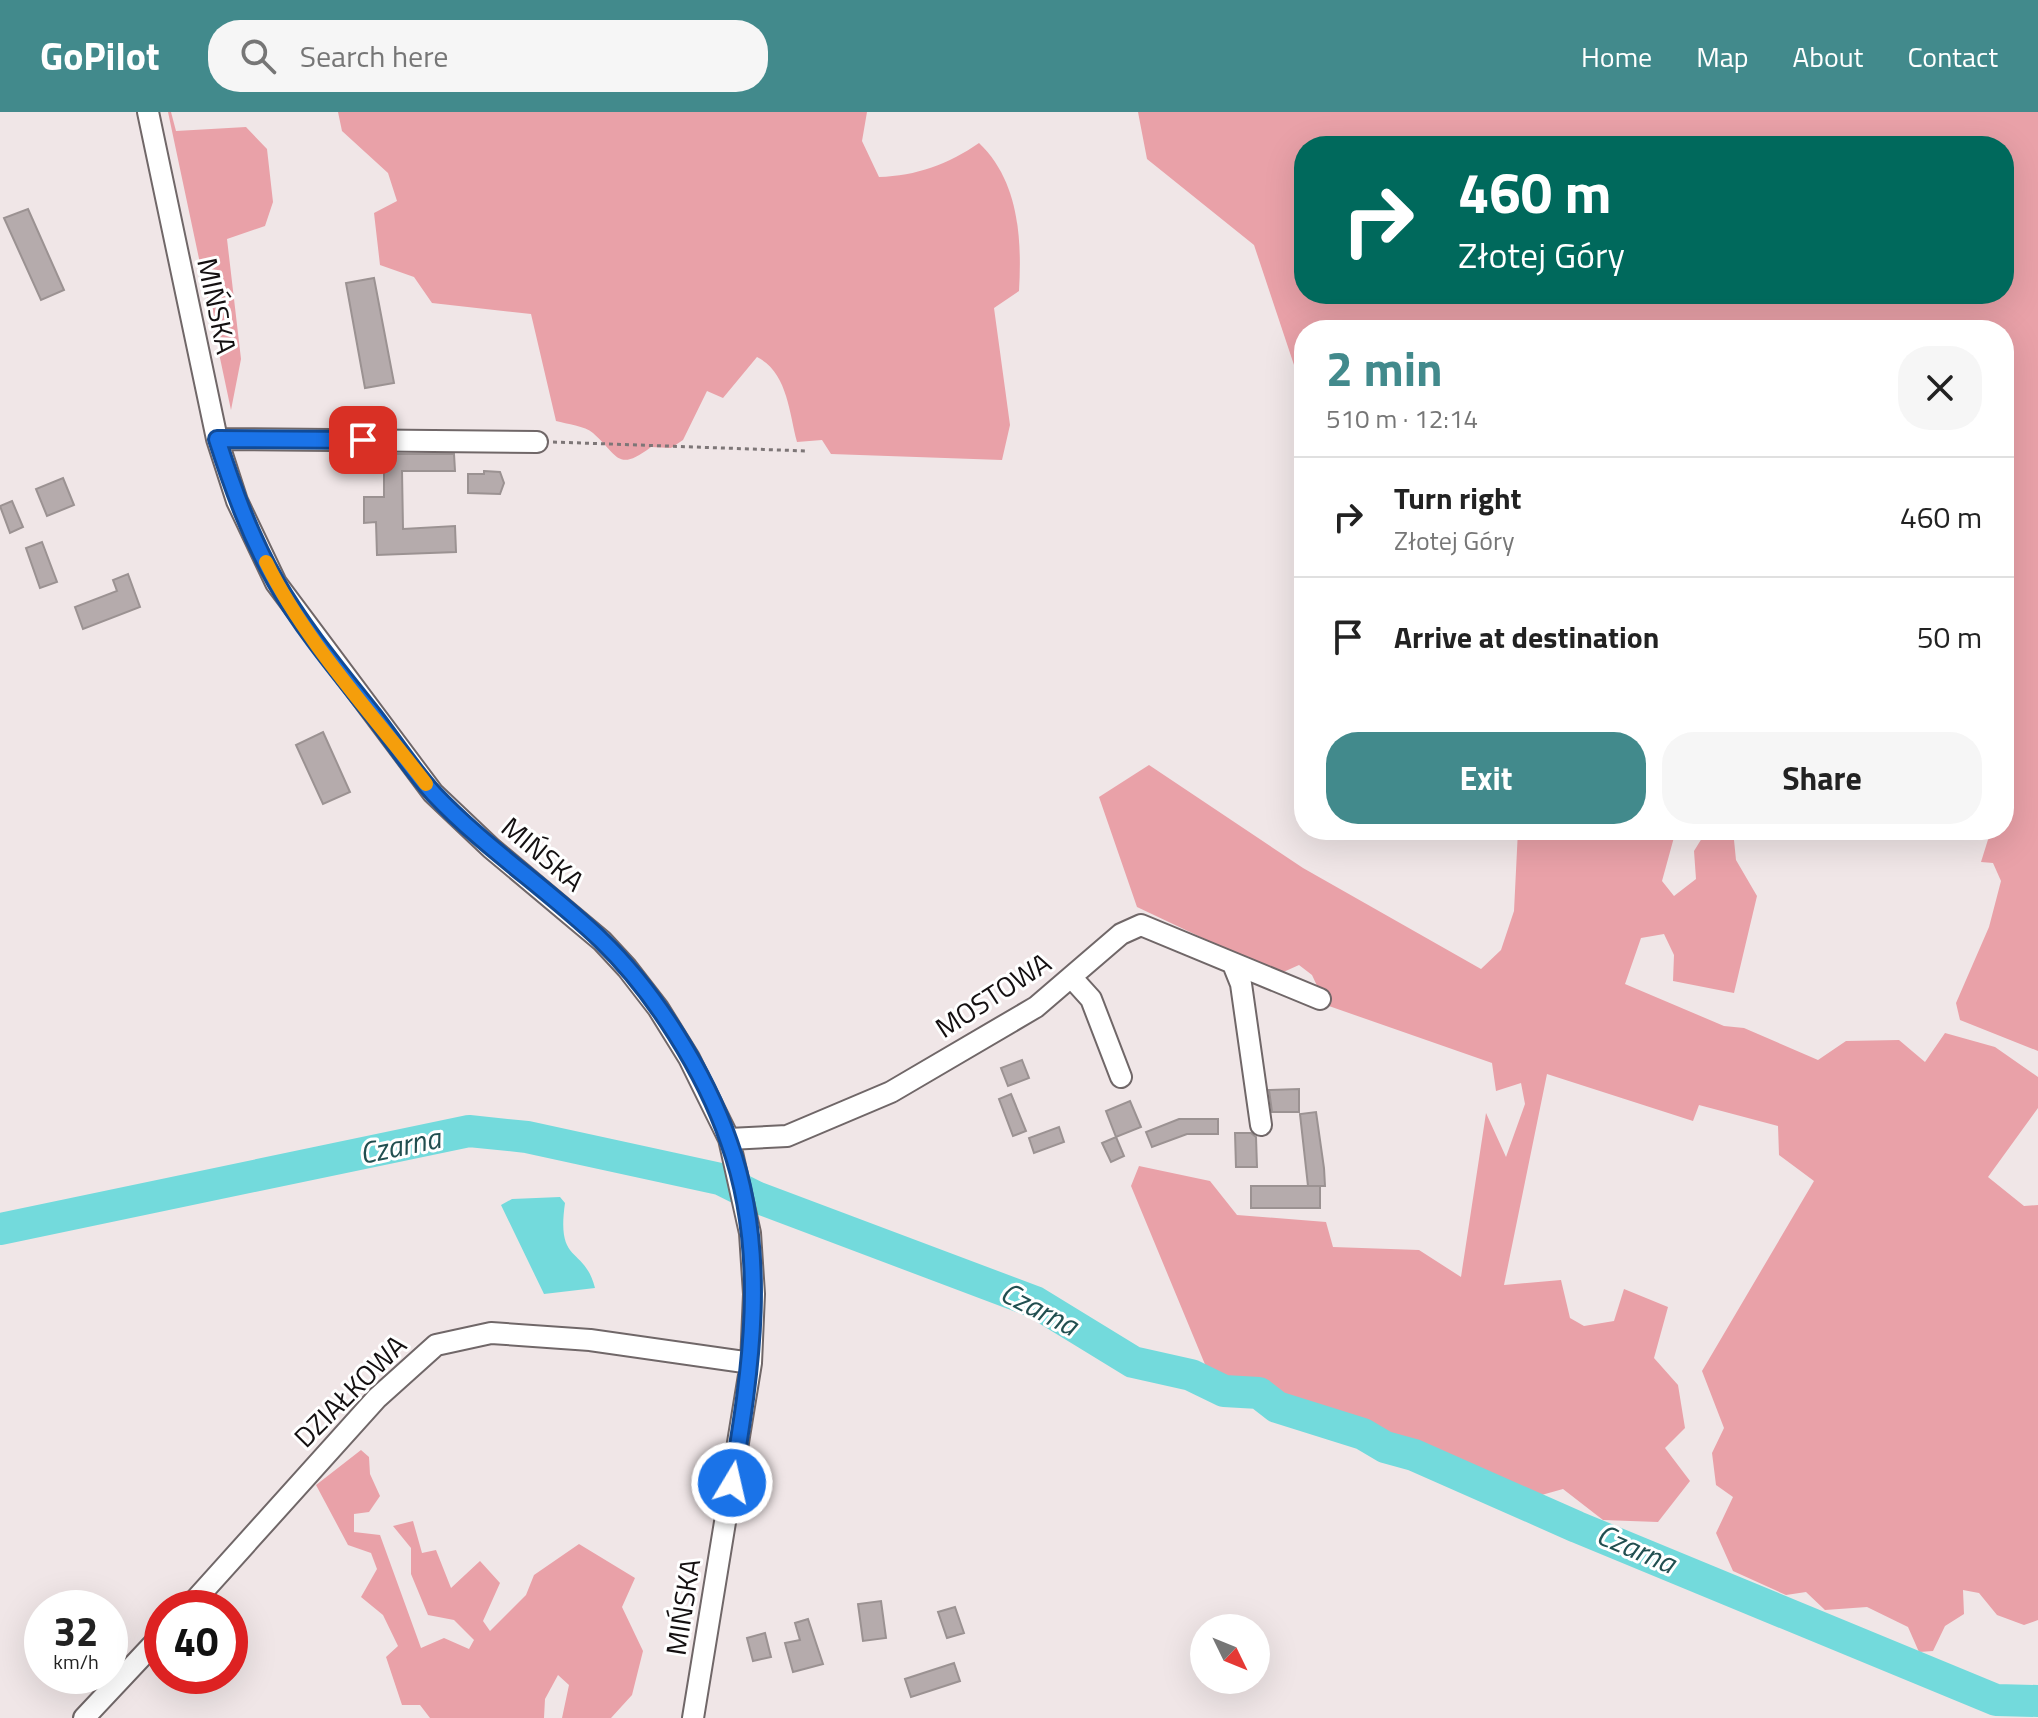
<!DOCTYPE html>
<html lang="en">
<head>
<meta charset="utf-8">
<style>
	:root { --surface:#fff; --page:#f6f6f6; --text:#222; --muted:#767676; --line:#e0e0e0; --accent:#428a8c }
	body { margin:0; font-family:"Titillium Web",sans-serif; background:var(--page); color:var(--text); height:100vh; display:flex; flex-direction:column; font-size:30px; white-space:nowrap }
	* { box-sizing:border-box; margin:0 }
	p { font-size:26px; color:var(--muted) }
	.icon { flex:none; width:44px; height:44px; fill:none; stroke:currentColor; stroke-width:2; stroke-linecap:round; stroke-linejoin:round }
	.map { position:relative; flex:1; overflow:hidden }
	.sheet { position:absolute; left:1294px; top:208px; width:720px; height:520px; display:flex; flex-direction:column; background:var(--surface); border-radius:32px; box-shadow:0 8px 32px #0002 }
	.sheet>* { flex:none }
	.top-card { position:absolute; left:1294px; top:24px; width:720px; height:168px; border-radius:32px; box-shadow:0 8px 32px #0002; background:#00695c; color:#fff; overflow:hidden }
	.needle { width:52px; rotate:133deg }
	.buttons { position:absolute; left:1190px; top:1502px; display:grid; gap:16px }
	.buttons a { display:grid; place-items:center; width:80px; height:80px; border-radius:50%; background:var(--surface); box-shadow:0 8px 32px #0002; font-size:40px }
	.speed { position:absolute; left:24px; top:1478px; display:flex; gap:16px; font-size:40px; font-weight:700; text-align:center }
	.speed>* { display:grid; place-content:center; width:104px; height:104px; border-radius:50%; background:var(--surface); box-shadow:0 8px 32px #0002; line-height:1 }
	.speed small { font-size:20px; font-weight:400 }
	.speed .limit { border:12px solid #d22; background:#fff; color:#111 }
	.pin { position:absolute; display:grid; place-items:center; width:68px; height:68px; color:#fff; margin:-34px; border-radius:16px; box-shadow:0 4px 12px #0006 }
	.me { position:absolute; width:88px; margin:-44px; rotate:9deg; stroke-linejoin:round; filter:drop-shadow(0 0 6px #0008) }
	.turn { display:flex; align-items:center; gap:28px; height:168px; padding:0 32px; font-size:36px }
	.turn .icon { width:104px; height:104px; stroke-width:2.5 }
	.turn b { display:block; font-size:56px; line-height:68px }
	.round { display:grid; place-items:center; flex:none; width:84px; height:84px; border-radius:32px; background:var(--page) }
	.headline { display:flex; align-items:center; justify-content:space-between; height:136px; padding:0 32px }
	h1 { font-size:48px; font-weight:700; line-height:60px; color:var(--accent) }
	.action { display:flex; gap:16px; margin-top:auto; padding:16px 32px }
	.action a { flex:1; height:92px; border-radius:32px; background:var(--accent); color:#fff; font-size:32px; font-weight:700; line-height:92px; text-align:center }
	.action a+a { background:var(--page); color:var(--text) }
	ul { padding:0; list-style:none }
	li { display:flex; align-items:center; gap:24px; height:120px; padding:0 32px; border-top:2px solid var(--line) }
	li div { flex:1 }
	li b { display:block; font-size:30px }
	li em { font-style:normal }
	header { display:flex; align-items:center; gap:48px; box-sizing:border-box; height:112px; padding:0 40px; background:var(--accent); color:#fff }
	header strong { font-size:38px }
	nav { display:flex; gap:44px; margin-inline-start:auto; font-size:28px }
	.search { width:560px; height:72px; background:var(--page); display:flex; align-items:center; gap:20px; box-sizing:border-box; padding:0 28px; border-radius:32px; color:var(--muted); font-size:30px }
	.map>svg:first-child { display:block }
	.green { fill:#e9a1a8; fill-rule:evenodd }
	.water { fill:#73dadc }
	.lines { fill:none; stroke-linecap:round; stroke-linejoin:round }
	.river { stroke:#73dadc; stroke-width:32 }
	.building { fill:#b5abac; stroke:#9b9292; stroke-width:2 }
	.minor-casing { stroke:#706768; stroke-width:24 }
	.path { stroke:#7d7677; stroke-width:3; stroke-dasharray:4 4; stroke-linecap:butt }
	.minor { stroke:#fff; stroke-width:20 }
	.route-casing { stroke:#114b97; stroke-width:20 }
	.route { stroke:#1a73e8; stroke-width:14 }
	.slow { stroke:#f59e0b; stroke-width:14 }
	.labels { text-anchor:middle; stroke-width:6; stroke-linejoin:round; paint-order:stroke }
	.street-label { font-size:28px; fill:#141011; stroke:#fff }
	.water-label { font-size:30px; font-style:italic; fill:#214f50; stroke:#fff }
</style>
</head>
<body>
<header>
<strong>GoPilot</strong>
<div class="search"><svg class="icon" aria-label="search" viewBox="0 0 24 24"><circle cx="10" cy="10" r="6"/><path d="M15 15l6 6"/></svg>Search here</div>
<nav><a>Home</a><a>Map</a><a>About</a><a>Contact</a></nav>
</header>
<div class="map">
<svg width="2038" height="1606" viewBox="0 0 2038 1606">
	<rect width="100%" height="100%" fill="#f0e6e7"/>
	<path class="green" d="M168 0H171L176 19 246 15 267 37 273 90 265 114 227 127 241 247 231 298Z
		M338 0H867L862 29 879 65C916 64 949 52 979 31 1019 69 1022 127 1019 179L994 196 1010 313 1002 348 831 342 822 328 797 330C789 299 787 260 757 245L723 286 707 279 683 328 671 336 651 335C617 361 618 343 593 321 585 314 567 312 556 309L531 202 432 191 414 165 380 153 374 101 397 89 388 61 342 19Z
		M1138 0H2038V939L1960 908 1956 891 1989 815 2001 769 1993 751 1981 750 1991 718H2004V218H1304V283L1254 133 1147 47ZM1304 34H2004V182H1304Z
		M1149 653 1303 756 1481 857 1501 838 1514 799 1518 718H1676L1662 769 1674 784 1696 767 1694 739 1707 718H1733L1736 748 1757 784 1734 881 1673 869 1674 843 1664 822 1641 826 1625 872 1724 914 1744 916 1818 948 1846 929 1899 928 1925 950 1945 921 1995 935 2038 965V996L1988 1065 2024 1094 2038 1093V1508L2024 1513 1997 1503 1979 1481 1963 1478 1964 1502 1945 1514 1933 1539 1919 1540 1908 1515 1867 1495 1825 1498 1806 1480 1786 1483 1733 1459 1716 1421 1733 1385 1716 1373 1712 1341 1724 1316 1702 1259 1814 1069 1779 1043 1778 1014 1699 993 1693 1009 1547 962 1504 1173 1561 1168 1570 1206 1584 1214 1614 1209 1624 1177 1668 1195 1654 1246 1678 1273 1685 1316 1665 1336 1690 1369 1658 1410 1603 1408 1563 1377 1538 1384 1435 1340 1298 1291 1268 1269 1239 1272 1209 1262 1131 1074 1139 1054 1210 1069 1237 1103 1326 1110 1333 1135 1419 1138 1461 1165 1486 1001 1506 1045 1525 992 1521 971 1496 979 1492 951 1326 893 1312 863 1299 853 1279 862 1137 795 1099 685Z
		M361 1338 369 1345 370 1362 380 1384 369 1400 354 1402V1420L380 1423 421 1536 444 1526 469 1537 474 1528 454 1508 428 1503 411 1462V1436L393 1414 413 1409 422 1441 436 1438 451 1476 480 1449 500 1471 483 1509 490 1519 526 1483 534 1463 579 1432 635 1466 622 1495 643 1539 632 1583 611 1606H562L569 1573 558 1563 545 1587 544 1606H430L420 1593H402L386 1545 398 1534 383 1503 361 1485 377 1457 371 1441 348 1433 316 1373Z"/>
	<path class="water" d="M560 1085 565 1091C556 1154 584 1133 595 1176L544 1182 501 1093 512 1087Z"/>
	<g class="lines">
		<path class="river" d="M0 1117 469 1019 527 1025 720 1067 756 1085 1035 1190 1133 1250 1191 1263 1224 1279 1259 1281 1277 1295 1363 1322 1385 1335 1414 1343 1577 1415 1996 1588 2038 1589"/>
	</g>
	<path class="building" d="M28 97 64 178 41 188 4 106Z
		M374 166 394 271 365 276 346 171Z
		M384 342H454L455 359H402L403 417 455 414 456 440 377 443 376 410 364 411V385H384Z
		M484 359 500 360 504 371 500 382 468 381V362H484Z
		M63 366 74 393 47 404 36 377Z
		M12 389 23 415 10 421 0 394Z
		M42 430 57 470 40 476 26 436Z
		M128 462 140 495 83 517 75 495 117 479 113 468Z
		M323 620 350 680 323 692 296 633Z
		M1022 948 1029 966 1008 974 1001 956Z
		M1299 977V1000H1272L1269 978Z
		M1011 982 1026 1019 1013 1024 999 987Z
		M1130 989 1141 1015 1116 1025 1106 999Z
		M1316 1000 1324 1056 1325 1074H1308L1300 1002Z
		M1179 1007H1218V1022H1187L1152 1035 1146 1020Z
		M1059 1015 1064 1030 1034 1041 1029 1026Z
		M1235 1021H1251L1256 1025 1257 1055H1236Z
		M1116 1025 1124 1044 1111 1050 1102 1031Z
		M1251 1074H1320V1096H1251Z
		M881 1489 886 1526 863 1529 858 1492Z
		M955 1495 964 1521 947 1526 938 1500Z
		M808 1507 823 1552 793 1560 785 1531 800 1528 795 1511Z
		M765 1521 771 1545 753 1549 747 1526Z
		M954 1551 960 1569 911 1585 905 1567Z"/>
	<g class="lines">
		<defs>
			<path id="minor" d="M148 0 217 327 237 389 276 471 433 681 491 736 602 829 627 856 658 896 689 946 729 1027 750 1121 754 1182 751 1251 693 1606
				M217 327 537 330
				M1233 852 1241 872 1261 1013
				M1072 866 1091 887 1121 965
				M729 1027 787 1024 891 980 1036 895 1121 822 1141 813 1320 887
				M188 1496 377 1286 436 1233 491 1221 590 1228 751 1251
				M84 1606 162 1523"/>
		</defs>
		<use href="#minor" class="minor-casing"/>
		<path class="path" d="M553 330 807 339"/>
		<use href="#minor" class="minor"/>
	</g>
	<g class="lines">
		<defs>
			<path id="route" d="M363 328 217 327C233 377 250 424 276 470 303 517 340 561 374 604 394 630 412 658 434 682 485 736 548 777 601 828 654 879 705 960 729 1030 769 1141 751 1257 732 1371"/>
		</defs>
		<use href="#route" class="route-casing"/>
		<use href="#route" class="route"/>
		<path class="slow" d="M266 450C305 530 372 601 426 672"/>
	</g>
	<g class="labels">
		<g class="street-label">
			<text transform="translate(217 194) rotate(78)" y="10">MIŃSKA</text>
			<text transform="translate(543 742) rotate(40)" y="10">MIŃSKA</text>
			<text transform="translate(993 883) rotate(-33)" y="10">MOSTOWA</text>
			<text transform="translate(350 1279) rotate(-45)" y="10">DZIAŁKOWA</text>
			<text transform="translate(683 1495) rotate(-81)" y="10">MIŃSKA</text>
		</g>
		<g class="water-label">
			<text transform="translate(400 1034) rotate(-12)" y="10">Czarna</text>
			<text transform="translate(1039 1197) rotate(27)" y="10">Czarna</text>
			<text transform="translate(1636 1437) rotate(23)" y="10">Czarna</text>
		</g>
	</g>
</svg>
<div class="buttons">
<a><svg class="needle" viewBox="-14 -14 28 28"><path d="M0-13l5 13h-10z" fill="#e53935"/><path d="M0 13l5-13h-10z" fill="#767676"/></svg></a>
</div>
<div class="speed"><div>32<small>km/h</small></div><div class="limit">40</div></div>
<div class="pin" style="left:363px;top:328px;background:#d93025"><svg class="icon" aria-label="arrive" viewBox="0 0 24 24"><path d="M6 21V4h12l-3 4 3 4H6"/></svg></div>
<svg class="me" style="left:732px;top:1371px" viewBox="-20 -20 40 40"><circle r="17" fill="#1a73e8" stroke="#fff" stroke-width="3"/><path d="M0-11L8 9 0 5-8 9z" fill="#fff"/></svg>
<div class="top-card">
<div class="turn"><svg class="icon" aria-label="right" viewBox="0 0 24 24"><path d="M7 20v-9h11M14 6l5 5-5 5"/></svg><div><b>460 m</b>Złotej Góry</div></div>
</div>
<section class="sheet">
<div class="headline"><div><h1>2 min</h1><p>510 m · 12:14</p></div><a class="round"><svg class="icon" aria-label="close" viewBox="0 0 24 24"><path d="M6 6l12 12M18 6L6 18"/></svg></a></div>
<ul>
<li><svg class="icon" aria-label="right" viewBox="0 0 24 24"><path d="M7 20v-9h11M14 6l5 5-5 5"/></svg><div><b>Turn right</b><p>Złotej Góry</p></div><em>460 m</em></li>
<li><svg class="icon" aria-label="arrive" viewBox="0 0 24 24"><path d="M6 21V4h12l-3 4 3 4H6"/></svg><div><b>Arrive at destination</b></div><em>50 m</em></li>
</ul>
<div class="action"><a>Exit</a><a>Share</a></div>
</section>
</div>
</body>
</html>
